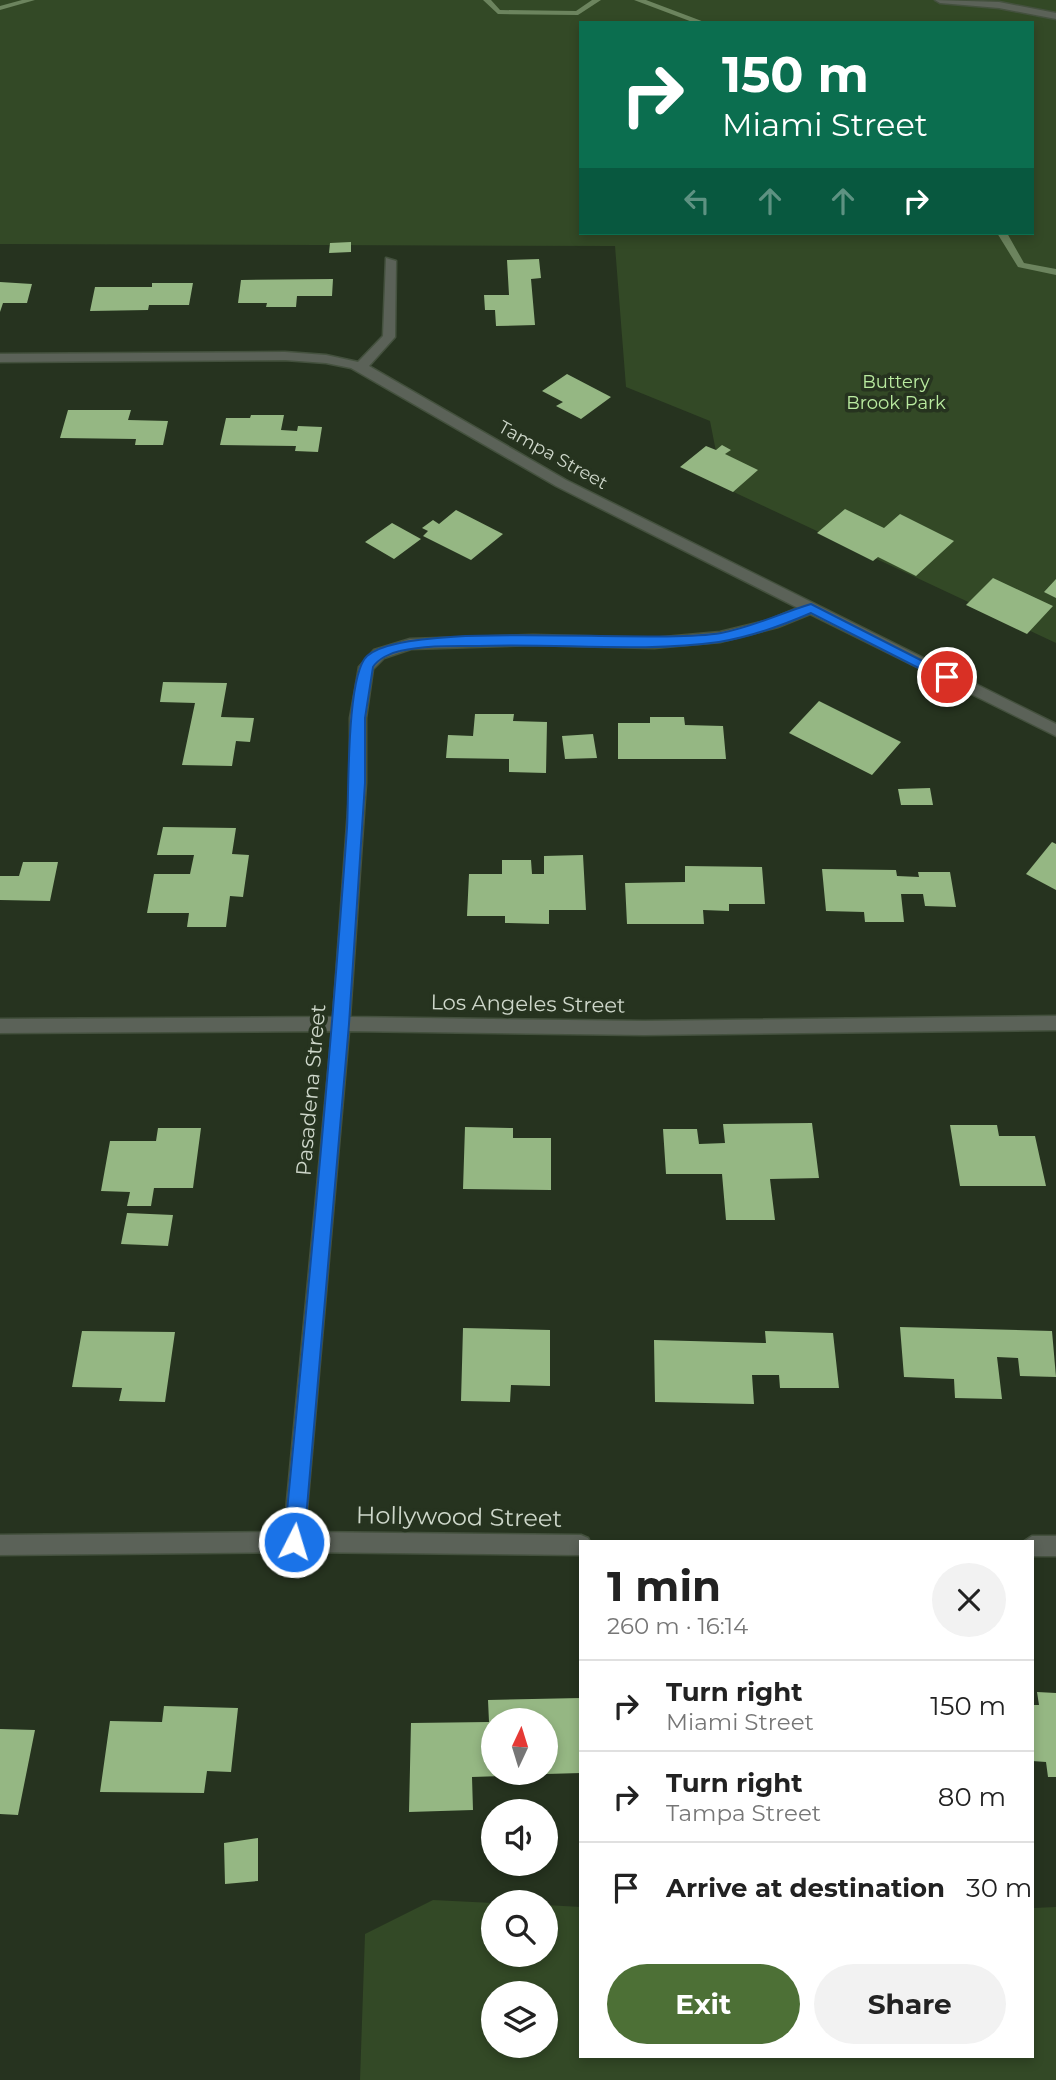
<!DOCTYPE html>
<html lang="en">
<head>
<meta charset="utf-8">
<style>
	:root { --surface:#fff; --page:#f2f2f2; --text:#222; --muted:#767676; --line:#e0e0e0; --accent:#4d7036 }
	body { margin:0; font-family:Montserrat,sans-serif; background:var(--page); color:var(--text); height:100vh; display:flex; flex-direction:column; font-size:26px; white-space:nowrap }
	* { box-sizing:border-box; margin:0 }
	p { font-size:23px; color:var(--muted) }
	.icon { flex:none; width:38px; height:38px; fill:none; stroke:currentColor; stroke-width:2; stroke-linecap:round; stroke-linejoin:round }
	.map { position:relative; flex:1; overflow:hidden }
	.details { position:absolute; left:579px; top:1540px; width:455px; height:518px; display:flex; flex-direction:column; background:var(--surface); border-radius:0px; box-shadow:0 4px 10px #0003 }
	.details>* { flex:none }
	.banner { position:absolute; left:579px; top:21px; width:455px; height:214px; border-radius:0px; box-shadow:0 4px 10px #0003; background:#0b6e4f; color:#fff; overflow:hidden }
	.needle { width:46px; rotate:4deg }
	.controls { position:absolute; left:481px; top:1708px; display:grid; gap:14px }
	.controls a { display:grid; place-items:center; width:77px; height:77px; border-radius:50%; background:var(--surface); box-shadow:0 4px 10px #0003; font-size:35px }
	.pin { position:absolute; display:grid; place-items:center; width:60px; height:60px; color:#fff; margin:-30px; border:4px solid #fff; border-radius:50%; box-shadow:0 2px 7px #0007 }
	.me { position:absolute; width:77px; margin:-38px; rotate:5deg; stroke-linejoin:round; filter:drop-shadow(0 0 5px #0008) }
	.turn { display:flex; align-items:center; gap:24px; height:147px; padding:0 28px; font-size:32px }
	.turn .icon { width:91px; height:91px; stroke-width:2.5 }
	.turn b { display:block; font-size:49px; line-height:60px }
	.lanes { display:flex; align-items:center; height:66px; padding:0 28px; background:#0003; justify-content:center; gap:35px; direction:ltr }
	.lanes .off { opacity:.35 }
	.round { display:grid; place-items:center; flex:none; width:74px; height:74px; border-radius:37px; background:var(--page) }
	.head { display:flex; align-items:center; justify-content:space-between; height:119px; padding:0 28px }
	h1 { font-size:42px; font-weight:700; line-height:52px }
	.action { display:flex; gap:14px; margin-top:auto; padding:14px 28px }
	.action a { flex:1; height:80px; border-radius:42px; background:var(--accent); color:#fff; font-size:28px; font-weight:700; line-height:80px; text-align:center }
	.action a+a { background:var(--page); color:var(--text) }
	ul { padding:0; list-style:none }
	li { display:flex; align-items:center; gap:21px; height:91px; padding:0 28px; border-top:2px solid var(--line) }
	li div { flex:1 }
	li b { display:block; font-size:26px }
	li em { font-style:normal }
	.map>svg:first-child { display:block }
	.green { fill:#334926; fill-rule:evenodd }
	.lines { fill:none; stroke-linecap:round; stroke-linejoin:round }
	.stream { fill:#6c845e; fill-rule:evenodd }
	.building { fill:#95b783 }
	.minor-casing { stroke:#44513e; stroke-width:3 }
	.minor { fill:#5b6258; fill-rule:evenodd }
	.route { fill:#1a73e8; stroke:#114b97; stroke-width:2 }
	.labels { text-anchor:middle; stroke-width:7; stroke-linejoin:round; paint-order:stroke }
	.far-park-label { font-size:18px; fill:#baeba0; stroke:#26331f }
	.far-street-label { font-size:18px; fill:#ced7ca; stroke:#26331f }
	.street-label { font-size:21px; fill:#ced7ca; stroke:#26331f }
	.near-street-label { font-size:24px; fill:#ced7ca; stroke:#26331f }
</style>
</head>
<body>
<div class="map">
<svg width="1056" height="2080" viewBox="0 0 1056 2080">
	<rect width="100%" height="100%" fill="#26331f"/>
	<path class="green" d="M0 0H1056V643L723 487 710 421 626 387 615 246 0 244ZM581 23H1032V233H581Z
		M433 1900 493 1903 494 1955H546V1905L581 1907V2056H1032L1033 1908 1056 1907V2080H360L365 1934ZM494 1993H546V2046H494Z"/>
	<g class="lines">
		<path class="stream" d="M22 0H35L0 10V6Z
			M483 0H491L500 10 576 11 592 0H601L578 15 498 14Z
			M634 0H646L707 23H695Z
			M997 233H1007L1024 263 1056 269V275L1018 267Z"/>
	</g>
	<path class="building" d="M351 242V252L329 253 330 243Z
		M539 259 541 278 531 279 535 325 496 326 495 310H485L484 295H509L507 260Z
		M333 279 332 296H297L296 307H266L267 303H238L241 280Z
		M0 282 32 284 27 303H3L0 312Z
		M152 283H193L189 305H149L148 310 90 311 95 287H152Z
		M567 374 611 397 581 419 556 406 563 402 542 391Z
		M68 410H131L128 420 168 421 163 445H135L136 439 60 438Z
		M251 415H284L281 430 297 431 298 426 322 427 318 452 295 451 296 446 220 445 226 418H250Z
		M722 445 731 450 725 454 758 470 733 492 680 467 706 446 716 450Z
		M845 509 884 528 900 514 954 541 916 576 878 557 873 561 817 533Z
		M456 510 503 534 471 560 423 536 428 531 422 528 433 520 439 524Z
		M392 523 421 539 394 559 365 542Z
		M993 578 1053 606 1027 634 966 605Z
		M1056 579V598L1044 592Z
		M163 682 227 683 221 717 254 718 250 742 236 741 232 766 182 765 195 703 160 702Z
		M819 701 901 742 872 775 789 733Z
		M475 714H514L513 721 547 722 546 773 509 772V759L446 758 448 735 473 736Z
		M650 717H684L685 725 723 726 726 759H618V723H650Z
		M593 734 597 758 565 759 562 736Z
		M930 788 933 805H901L898 789Z
		M163 827 236 828 232 854 249 855 243 897 230 896 226 927H187L189 913H147L154 874H190L194 855H157Z
		M1052 842 1056 844V890L1026 874Z
		M583 855 586 910H549V924L505 923V916H467L469 874H502V860H531L532 874H544V856Z
		M23 862H58L50 901 0 900V876H19Z
		M685 866 762 867 765 904H729V911L703 910 704 924H627L625 883 685 882Z
		M822 869 896 870 897 876 919 877 918 872H950L956 907 925 906 923 894H901L904 922H865L864 912 826 911Z
		M812 1123 819 1178 770 1179 775 1220H726L722 1174H666L663 1129H697L699 1144 725 1143 723 1124Z
		M950 1125H997L999 1136H1035L1046 1186H960Z
		M465 1127 513 1128V1138H551V1190L463 1189Z
		M158 1128H201L193 1188H154L151 1206H127L130 1192 101 1191 110 1141H156Z
		M127 1213 173 1215 168 1246 121 1244Z
		M900 1327 1052 1331 1056 1377 1020 1376 1018 1358 997 1357 1002 1399 955 1398 954 1379 904 1377Z
		M463 1328 550 1330V1386L511 1385 510 1402 461 1401Z
		M82 1331 175 1332 165 1402 119 1401 122 1388 72 1387Z
		M765 1331 833 1333 839 1388H780L779 1375H752L754 1404 655 1402 654 1340 766 1343Z
		M1037 1692 1056 1693V1777H1048L1046 1762 1032 1761V1705H1039Z
		M581 1698V1773L546 1774V1720H494V1773H529V1775L472 1777 473 1810 409 1812 411 1723 489 1722 488 1700Z
		M164 1706 238 1708 231 1772 207 1771 204 1793 100 1792 110 1721 162 1722Z
		M0 1729 35 1730 18 1815 0 1814Z
		M258 1838V1881L225 1884 224 1843Z"/>
	<g class="lines">
		<defs>
			<path id="minor" d="M935 0 999 2 1056 13V19L999 8 940 3Z
				M386 258 396 261 395 337 369 366 566 480 1056 724V736L810 614 778 627 720 642 654 648 533 645 411 649 384 658 373 669 366 718V783L350 1017 644 1021 1056 1016V1030L644 1035 349 1031 305 1532 581 1535 588 1538 590 1542H581V1555L294 1552 0 1555V1535L284 1532 332 1031 0 1033V1019L333 1017 350 783V718L359 667 374 650 410 639 533 635 654 638 720 632 769 620 798 608 556 486 351 368 326 363 285 360 0 362V354L285 352 326 355 358 362 383 336Z
				M1032 1536H1056V1556H1032V1542H1023Z"/>
		</defs>
		<use href="#minor" class="minor-casing"/>
		<use href="#minor" class="minor"/>
	</g>
	<path class="route" d="M811 604 954 677 952 680H942L811 613C781 626 751 637 719 642 640 653 559 643 479 646 453 646 426 645 400 651 390 653 378 659 373 667L365 718V783L349 1024 304 1542 301 1548 294 1551 287 1548 284 1542C307 1304 330 1067 347 828 349 796 346 675 367 656 407 619 652 645 721 633 753 627 781 613 811 604Z"/>
	<g class="labels">
		<g class="far-park-label">
			<text x="896" y="388">Buttery<tspan x="896" dy="21">Brook Park</tspan></text>
		</g>
		<g class="far-street-label">
			<text transform="translate(553 455) rotate(29)" y="6">Tampa Street</text>
		</g>
		<g class="street-label">
			<text transform="translate(528 1004) rotate(1)" y="7">Los Angeles Street</text>
			<text transform="translate(311 1090) rotate(-85)" y="7">Pasadena Street</text>
		</g>
		<g class="near-street-label">
			<text transform="translate(459 1517) rotate(1)" y="8">Hollywood Street</text>
		</g>
	</g>
</svg>
<div class="controls">
<a><svg class="needle" viewBox="-14 -14 28 28"><path d="M0-13l5 13h-10z" fill="#e53935"/><path d="M0 13l5-13h-10z" fill="#767676"/></svg></a>
<a><svg class="icon" aria-label="sound" viewBox="0 0 24 24"><path d="M4 9h4l5-4v14l-5-4H4zM17 9q2 3 0 6"/></svg></a>
<a><svg class="icon" aria-label="search" viewBox="0 0 24 24"><circle cx="10" cy="10" r="6"/><path d="M15 15l6 6"/></svg></a>
<a><svg class="icon" aria-label="layers" viewBox="0 0 24 24"><path d="M12 4l9 5-9 5-9-5zM3 14l9 5 9-5"/></svg></a>
</div>
<div class="pin" style="left:947px;top:677px;background:#d93025"><svg class="icon" aria-label="arrive" viewBox="0 0 24 24"><path d="M6 21V4h12l-3 4 3 4H6"/></svg></div>
<svg class="me" style="left:294px;top:1542px" viewBox="-20 -20 40 40"><circle r="17" fill="#1a73e8" stroke="#fff" stroke-width="3"/><path d="M0-11L8 9 0 5-8 9z" fill="#fff"/></svg>
<div class="banner">
<div class="turn"><svg class="icon" aria-label="right" viewBox="0 0 24 24"><path d="M7 20v-9h11M14 6l5 5-5 5"/></svg><div><b>150 m</b>Miami Street</div></div>
<div class="lanes"><svg class="icon off" aria-label="left" viewBox="0 0 24 24"><path d="M17 20v-9H6M10 6l-5 5 5 5"/></svg><svg class="icon off" aria-label="ahead" viewBox="0 0 24 24"><path d="M12 20V5M6 11l6-6 6 6"/></svg><svg class="icon off" aria-label="ahead" viewBox="0 0 24 24"><path d="M12 20V5M6 11l6-6 6 6"/></svg><svg class="icon" aria-label="right" viewBox="0 0 24 24"><path d="M7 20v-9h11M14 6l5 5-5 5"/></svg></div>
</div>
<section class="details">
<div class="head"><div><h1>1 min</h1><p>260 m · 16:14</p></div><a class="round"><svg class="icon" aria-label="close" viewBox="0 0 24 24"><path d="M6 6l12 12M18 6L6 18"/></svg></a></div>
<ul>
<li><svg class="icon" aria-label="right" viewBox="0 0 24 24"><path d="M7 20v-9h11M14 6l5 5-5 5"/></svg><div><b>Turn right</b><p>Miami Street</p></div><em>150 m</em></li>
<li><svg class="icon" aria-label="right" viewBox="0 0 24 24"><path d="M7 20v-9h11M14 6l5 5-5 5"/></svg><div><b>Turn right</b><p>Tampa Street</p></div><em>80 m</em></li>
<li><svg class="icon" aria-label="arrive" viewBox="0 0 24 24"><path d="M6 21V4h12l-3 4 3 4H6"/></svg><div><b>Arrive at destination</b></div><em>30 m</em></li>
</ul>
<div class="action"><a>Exit</a><a>Share</a></div>
</section>
</div>
</body>
</html>
